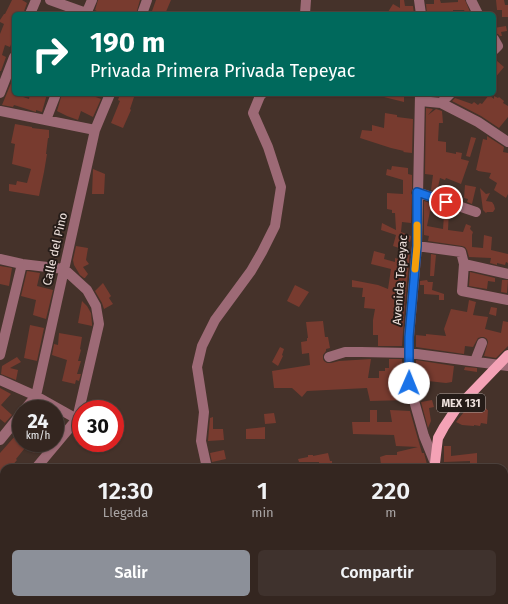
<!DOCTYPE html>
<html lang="es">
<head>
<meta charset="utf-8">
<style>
	:root { --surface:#342620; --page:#3f322d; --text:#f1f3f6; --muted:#a9a5a5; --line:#4e433e; --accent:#8c9099 }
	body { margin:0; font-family:"Fira Sans",sans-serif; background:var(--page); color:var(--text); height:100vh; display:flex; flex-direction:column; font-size:15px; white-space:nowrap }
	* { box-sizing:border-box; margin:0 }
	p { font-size:13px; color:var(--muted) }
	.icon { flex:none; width:22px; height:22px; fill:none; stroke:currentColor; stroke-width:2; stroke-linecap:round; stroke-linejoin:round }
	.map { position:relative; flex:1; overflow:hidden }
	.panel { position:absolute; left:0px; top:464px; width:508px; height:140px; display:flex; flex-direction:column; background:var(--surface); border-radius:12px 12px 0 0; box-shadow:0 1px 3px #0004,0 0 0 1px var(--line) }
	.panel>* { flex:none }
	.banner { position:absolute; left:12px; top:12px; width:484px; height:84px; border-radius:6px; box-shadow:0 1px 3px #0004,0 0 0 1px var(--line); background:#00695c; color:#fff; overflow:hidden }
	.speed { position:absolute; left:12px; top:400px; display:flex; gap:8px; font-size:20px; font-weight:700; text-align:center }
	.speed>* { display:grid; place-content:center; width:52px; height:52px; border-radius:50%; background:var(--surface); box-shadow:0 1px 3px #0004,0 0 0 1px var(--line); line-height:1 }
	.speed small { font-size:10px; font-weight:400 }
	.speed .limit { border:6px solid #d22; background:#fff; color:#111 }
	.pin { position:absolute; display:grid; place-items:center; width:34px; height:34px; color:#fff; margin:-17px; border:2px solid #fff; border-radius:50%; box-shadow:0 1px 4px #0007 }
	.me { position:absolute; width:44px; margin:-22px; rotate:1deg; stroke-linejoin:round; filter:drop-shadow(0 0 3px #0008) }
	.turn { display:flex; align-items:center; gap:14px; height:84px; padding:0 12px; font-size:18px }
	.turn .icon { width:52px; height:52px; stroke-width:2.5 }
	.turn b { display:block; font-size:28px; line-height:34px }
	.eta { display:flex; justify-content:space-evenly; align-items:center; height:68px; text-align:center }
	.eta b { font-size:24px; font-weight:600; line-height:28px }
	.action { display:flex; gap:8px; margin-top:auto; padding:8px 12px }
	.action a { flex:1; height:46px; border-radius:6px; background:var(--accent); color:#fff; font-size:16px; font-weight:600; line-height:46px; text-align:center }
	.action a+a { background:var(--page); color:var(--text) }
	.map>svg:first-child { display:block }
	.building { fill:#783b2f; fill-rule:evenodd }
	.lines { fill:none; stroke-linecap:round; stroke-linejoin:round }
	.minor { stroke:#9d6a76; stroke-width:10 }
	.major { stroke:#f4a2b6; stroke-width:10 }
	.route-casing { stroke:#114b97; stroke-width:10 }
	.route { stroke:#1a73e8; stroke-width:7 }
	.slow { stroke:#f59e0b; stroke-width:7 }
	.labels { text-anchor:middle; stroke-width:4; stroke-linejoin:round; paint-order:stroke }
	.shield { fill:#251c18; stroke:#b2a6a1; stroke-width:1 }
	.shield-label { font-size:11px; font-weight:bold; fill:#eee1dc }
	.street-label { font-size:12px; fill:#eee1dc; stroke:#251c18 }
</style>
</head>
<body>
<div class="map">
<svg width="508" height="604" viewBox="0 0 508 604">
	<rect width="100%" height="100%" fill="#45322a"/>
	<path class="building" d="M12 0H22L27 3 23 14H14V37L10 47 5 45 2 55 6 57 1 71H0V34L4 24 0 22V20L4 14H5Z
		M98 0H140L136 14H102L95 10Z
		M156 0H171L165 14H151Z
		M400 0H404L405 6H413L414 14H392L388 12 393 4 400 8Z
		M434 0H440L441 3 458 2V0H465L471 14H466L464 10H453V11L444 12 445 14H427L426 4H434Z
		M496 0H504L505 5H508V17H502V10H497Z
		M506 26 507 31 501 32 502 36H500L498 34 494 33V28Z
		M497 61 504 67 494 79V64Z
		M14 76V94L29 99 30 94H47L42 112 36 110V112L30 110 14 105 13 107 2 105Z
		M62 94H94L93 96 101 99 93 117 81 111 78 120 67 116 57 111Z
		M120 94H135L130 109 131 110 123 128 111 123 120 101 118 100Z
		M380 94H404V102L380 96Z
		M489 95 494 99V96L498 98 499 97 504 101 503 103 508 106V117L499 128 481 116 452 101 455 98 472 104 474 102 478 105 480 103 482 104Z
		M426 108 433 109 428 115 436 109 442 111 443 123H439L438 141 446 142V152L456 154V152L462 153 461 159 469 161 461 184 446 178 445 180 440 178 437 192 431 190 433 175 425 174Z
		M385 113 397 115V117L413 119 412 153 403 152 404 151 391 148 360 138 362 130 372 131V125L384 128Z
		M15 124 32 127V128L49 130V138H48L46 154H47L44 172 39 196 9 191V184L16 185 17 181 27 183 31 169 12 164 15 144 11 143Z
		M487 136 504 147 503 152 508 153V194L506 198 494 190 497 183 489 178 491 173 478 171 477 170H476L483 139 487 140Z
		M471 137 476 138 470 157 466 156Z
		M392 166 408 168V174L412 175V189L411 193 412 195 411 223 402 222 401 232 411 236V238L410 242 400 241 399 248 393 246 396 235 381 230 382 223 396 230 395 213H392V210L387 209V193L403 194V180L386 175 387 169 391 170Z
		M93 169 105 174 104 194H92Z
		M465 185 476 187 472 204 467 202 468 199 464 198Z
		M480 188 486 194 490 193 486 201 492 202 494 205 495 209 493 212H487L486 213 483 210Z
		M424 201 459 213 460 215 449 210 448 230 463 232 466 224 471 226 470 229 473 232 472 235V247L483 248 484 235 492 237 491 250 508 254V263L506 262 505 265 497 263V265L490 263 491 258 469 257 467 250 465 247 462 246 428 241 429 236 424 235ZM430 211 444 215 443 229 427 226Z
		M76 246 88 248 86 260 89 264 83 267 88 274 85 278H84L80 275 74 265 73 260Z
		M402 249 410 250 405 305 402 346H378V335H373V320L375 309 364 308 365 297H362L363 288 352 287V280L378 285 388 289 391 269 371 264 374 251 385 254 384 259 395 262V258L402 260Z
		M431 254 436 255 434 276H430Z
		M0 266 12 268 9 286 0 284Z
		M27 271 40 273 37 286 53 290 46 319 33 315 36 300 21 296Z
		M470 272 495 278V282L488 281 487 289 469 286Z
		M427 280 428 282H433L432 290 444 294V300H439V295L424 294V285H420V281Z
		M502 280H508L507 293 501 292Z
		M103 283 111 296 109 298 113 304 104 309 102 303 95 291Z
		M295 285 309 292 299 307 287 301Z
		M469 300 476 302 473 315 488 317 485 329 501 333 503 321 508 322V346L496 358 484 356 488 342 487 339 484 337H481L478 338 473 347 465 346 464 354 416 347V335L426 336V334L446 336 444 329 451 309 467 312Z
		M82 301 87 306 91 313 92 324V326L78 323Z
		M491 307 497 308 496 316 489 314Z
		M323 321 325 337H328L330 348 326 349V351L323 355V359L324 361 327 363H331L339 361 371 359 368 378H379V371H385V368H389V359H402L403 383 407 400 370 401 367 388 307 391 302 397 292 388H274L272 371 310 365 309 353 302 354 301 342 307 341V338H308L306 322Z
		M30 325 44 328 37 361 24 358Z
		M59 333 82 337 80 349 81 350 78 361H81L77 374H81L79 381 76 380 75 384 62 381 67 360 52 355 54 344 58 345Z
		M280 347 284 349 282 355 283 356 278 366 272 362Z
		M17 357 21 362 10 368 18 370 16 380 1 374 2 366Z
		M416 360 454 366 452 382 446 383 428 381V388L418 387 417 382H416Z
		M465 367 477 368V372L464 370Z
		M0 388 11 394 1 405 12 415 5 423 0 419Z
		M432 400 434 407 429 408 431 421 428 428 421 402Z
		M471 404 487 409V410H488L487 424 481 423 480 426 474 425V426L462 425 456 422 467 408 470 409Z
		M370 410H377V422H392L390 410 410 411 422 453H424L428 468H392L397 463 381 465 380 457 386 455H397V452L418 447 396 446 394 435 353 434 352 422H370Z
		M274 413 276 423 265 424 264 414Z
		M213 417V429H223L224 440 208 441 210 418Z
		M265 427V439H246V429Z
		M21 433V443H29L16 459 17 460 10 468H4L0 473V453L16 435 18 437Z
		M41 443H48L41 452 38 449 34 453 28 449 32 444 37 448Z
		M444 446H451V456L477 453V468H470V461L444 462Z
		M224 450 226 459 212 462 210 453Z
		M328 453 330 461H332V465L330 466V468H319V462H299L298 459 308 457V455H313V456Z"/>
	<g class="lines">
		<path class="minor" d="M50 0 89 14
			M419 0 421 14
			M471 0 478 14
			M30 14 36 0
			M86 14 92 0
			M142 14 147 0
			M305 14 306 0
			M494 39 498 46 494 50
			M0 93 14 57
			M420 94 417 246 409 337V383L424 436 435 463
			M420 101 441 103 478 122 508 142
			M441 103 450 94
			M0 111 95 130
			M46 120 56 94
			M417 192 476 212
			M417 246 461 252 464 264 462 291 508 300
			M0 259 22 264 64 269 87 290 96 306 99 324 77 419 36 468
			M464 264 508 274
			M0 355 22 264
			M329 357 345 352H361L409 353 508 366
			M475 361 482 343
			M0 380 36 396 77 419
			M25 409 36 396 95 130 110 94
			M0 440 21 414
			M207 468 201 441 204 412 197 367 202 346 215 320 251 271 262 252 275 226 281 187 268 147 253 113 260 96 262 94
			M0 512 4 507
			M504 551 508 552
			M98 604 99 600
			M121 604 122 600"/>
		<path class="major" d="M436 468 435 463 438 438 444 427 456 409 508 355
			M456 600V604"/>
	</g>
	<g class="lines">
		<defs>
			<path id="route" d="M409 383V337L417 246V192L446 202"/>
		</defs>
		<use href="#route" class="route-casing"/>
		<use href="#route" class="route"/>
		<path class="slow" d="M415 269 417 246V225"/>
	</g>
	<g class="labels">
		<rect class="shield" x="437" y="394" width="48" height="18" rx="3"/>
		<g class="shield-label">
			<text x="461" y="407">MEX 131</text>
		</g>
		<g class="street-label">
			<text transform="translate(55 249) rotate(-77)" y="4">Calle del Pino</text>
			<text transform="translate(400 280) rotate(-86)" y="4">Avenida Tepeyac</text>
		</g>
	</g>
</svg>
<div class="speed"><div>24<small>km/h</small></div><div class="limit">30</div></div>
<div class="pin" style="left:446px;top:202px;background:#d93025"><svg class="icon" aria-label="arrive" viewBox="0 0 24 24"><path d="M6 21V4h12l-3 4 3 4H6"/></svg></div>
<svg class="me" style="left:409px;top:383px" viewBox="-20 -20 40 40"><circle r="19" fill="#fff"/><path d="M0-13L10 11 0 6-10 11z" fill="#1a73e8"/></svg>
<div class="banner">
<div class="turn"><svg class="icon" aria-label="right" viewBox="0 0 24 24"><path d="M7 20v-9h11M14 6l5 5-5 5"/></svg><div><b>190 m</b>Privada Primera Privada Tepeyac</div></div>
</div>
<section class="panel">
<div class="eta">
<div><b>12:30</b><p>Llegada</p></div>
<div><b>1</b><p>min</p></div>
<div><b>220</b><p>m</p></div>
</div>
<div class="action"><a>Salir</a><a>Compartir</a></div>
</section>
</div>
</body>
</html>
